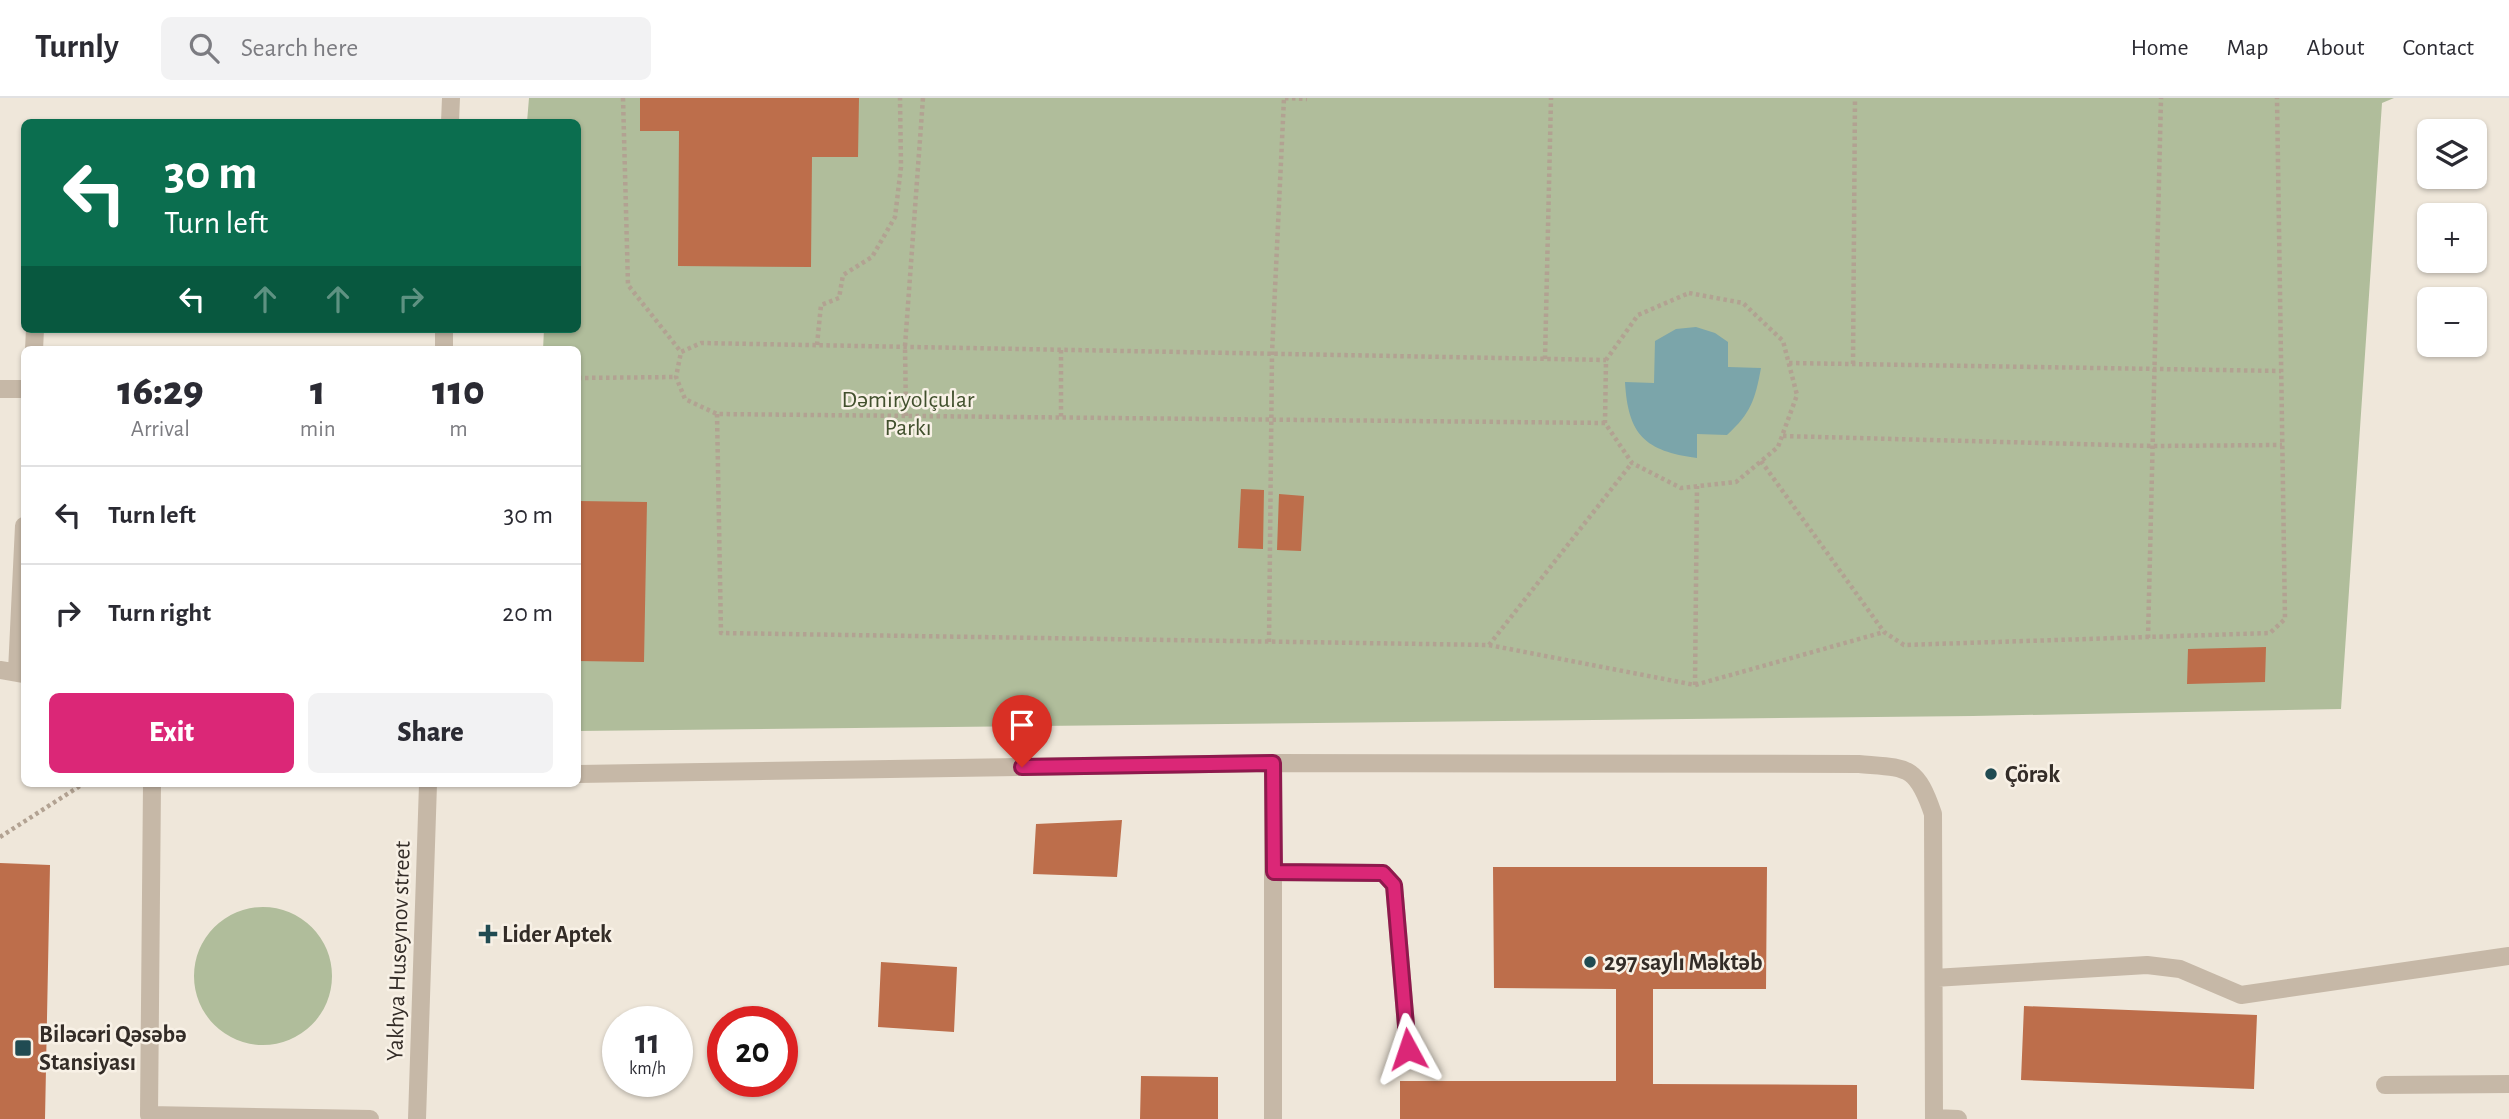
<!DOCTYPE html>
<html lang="en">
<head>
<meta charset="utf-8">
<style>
	:root { --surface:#fff; --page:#f2f2f3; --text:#2b2b33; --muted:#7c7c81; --line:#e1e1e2; --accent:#db2777 }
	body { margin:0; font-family:"Alegreya Sans",sans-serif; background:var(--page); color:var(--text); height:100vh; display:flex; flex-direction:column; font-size:26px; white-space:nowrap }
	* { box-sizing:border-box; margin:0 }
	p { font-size:23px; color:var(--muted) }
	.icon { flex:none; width:38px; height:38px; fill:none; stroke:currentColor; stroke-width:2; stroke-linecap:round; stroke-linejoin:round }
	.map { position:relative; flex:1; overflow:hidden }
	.details { position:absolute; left:21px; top:248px; width:560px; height:441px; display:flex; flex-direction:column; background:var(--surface); border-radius:10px; box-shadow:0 2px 5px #0004 }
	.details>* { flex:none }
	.hud { position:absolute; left:21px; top:21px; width:560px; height:214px; border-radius:10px; box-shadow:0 2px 5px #0004; background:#0b6e4f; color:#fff; overflow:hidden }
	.tools { position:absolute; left:2417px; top:21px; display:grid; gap:14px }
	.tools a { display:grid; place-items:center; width:70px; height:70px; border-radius:10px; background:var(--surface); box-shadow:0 2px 5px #0004; font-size:35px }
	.speed { position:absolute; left:602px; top:908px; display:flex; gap:14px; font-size:35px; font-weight:700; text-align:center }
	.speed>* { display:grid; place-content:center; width:91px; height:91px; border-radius:50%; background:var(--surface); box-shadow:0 2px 5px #0004; line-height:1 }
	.speed small { font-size:18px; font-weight:400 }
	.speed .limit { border:10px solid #d22; background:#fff; color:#111 }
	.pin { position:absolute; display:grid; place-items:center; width:60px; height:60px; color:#fff; margin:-72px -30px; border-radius:50% 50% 50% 0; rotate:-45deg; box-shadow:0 0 7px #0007 }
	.pin .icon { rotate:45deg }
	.me { position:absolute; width:77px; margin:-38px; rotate:355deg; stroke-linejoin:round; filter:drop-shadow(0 0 5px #0008) }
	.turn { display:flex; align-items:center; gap:24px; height:147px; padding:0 28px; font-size:32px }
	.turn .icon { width:91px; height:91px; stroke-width:2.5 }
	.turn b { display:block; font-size:49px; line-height:60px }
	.lanes { display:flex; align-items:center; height:66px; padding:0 28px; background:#0003; justify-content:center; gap:35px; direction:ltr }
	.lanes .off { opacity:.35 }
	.eta { display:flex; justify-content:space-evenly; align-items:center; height:119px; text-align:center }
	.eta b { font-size:42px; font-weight:800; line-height:49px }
	.button { display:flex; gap:14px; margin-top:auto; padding:14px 28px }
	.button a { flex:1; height:80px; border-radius:10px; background:var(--accent); color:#fff; font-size:28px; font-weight:800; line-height:80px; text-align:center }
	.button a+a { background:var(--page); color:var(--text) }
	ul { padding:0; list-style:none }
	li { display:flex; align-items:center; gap:21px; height:98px; padding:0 28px; border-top:2px solid var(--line) }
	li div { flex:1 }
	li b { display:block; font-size:26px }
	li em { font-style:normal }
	header { display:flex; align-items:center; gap:42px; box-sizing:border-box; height:98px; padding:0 35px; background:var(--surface); border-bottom:2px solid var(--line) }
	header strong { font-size:33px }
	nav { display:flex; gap:38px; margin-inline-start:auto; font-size:24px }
	.search { width:490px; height:63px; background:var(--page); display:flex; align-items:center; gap:18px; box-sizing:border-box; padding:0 24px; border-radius:10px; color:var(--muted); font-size:26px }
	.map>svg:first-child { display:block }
	.green { fill:#b0bd9b }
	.water { fill:#7ba5aa }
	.building { fill:#bd6e4b }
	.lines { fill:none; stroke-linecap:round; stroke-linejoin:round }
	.path { stroke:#b2a292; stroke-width:4.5; stroke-dasharray:3.5 3.5; stroke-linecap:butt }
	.minor { stroke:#c6b8a7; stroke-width:18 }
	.route-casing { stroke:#8e194d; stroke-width:18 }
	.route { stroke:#db2777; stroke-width:12 }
	.poi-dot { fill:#204b52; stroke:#f8f1e6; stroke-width:2.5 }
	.labels { text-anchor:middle; stroke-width:5; stroke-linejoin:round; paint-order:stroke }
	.park-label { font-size:24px; fill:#41502d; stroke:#f8f1e6 }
	.poi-label { font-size:24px; font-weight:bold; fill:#332c27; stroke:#f8f1e6; text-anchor:start }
	.street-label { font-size:24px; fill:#332c27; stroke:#f8f1e6 }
</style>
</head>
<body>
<header>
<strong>Turnly</strong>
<div class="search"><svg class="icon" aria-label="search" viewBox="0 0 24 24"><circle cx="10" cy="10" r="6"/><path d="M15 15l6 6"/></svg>Search here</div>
<nav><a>Home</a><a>Map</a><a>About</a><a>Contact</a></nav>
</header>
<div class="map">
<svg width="2509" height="1021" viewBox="0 0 2509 1021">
	<rect width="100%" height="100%" fill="#efe7da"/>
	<path class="green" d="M529 0H2394L2382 5 2341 611 1973 618 578 633V252H543L544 231H578V24H527Z
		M194 878a69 69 0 1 1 138 0a69 69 0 1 1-138 0Z"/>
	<path class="water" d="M1696 229 1715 235 1728 244V269L1761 270C1755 302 1751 315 1727 337L1697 336V360C1645 353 1628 337 1625 284L1654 285 1655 243 1676 231Z"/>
	<path class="building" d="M640 0H859L858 59H812L811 169 678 168 679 33H640Z
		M1241 391 1264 392 1263 451 1238 450Z
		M1279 396 1304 398 1301 453 1277 452Z
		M578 403 647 404 644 564 578 563Z
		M2266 549 2265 584 2187 586 2188 551Z
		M1122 722 1117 779 1033 776 1036 726Z
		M0 765 50 767 45 1021H0Z
		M1493 769H1767L1766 891H1653V986L1857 987V1021H1400V983H1616V891L1494 890Z
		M881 864 957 869 954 934 878 929Z
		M2024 908 2257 917 2254 991 2021 982Z
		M1141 978 1218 979V1021H1140Z"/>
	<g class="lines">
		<path class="path" d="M623 0 628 187 681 254
			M1285 0 1307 1
			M1689 195 1743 205 1783 243 1797 297 1778 349 1736 384 1681 390 1632 365 1605 325 1606 262 1638 217Z
			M817 247 821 207 839 200 843 177 872 159 895 119 901 69 900 0
			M1061 252V319
			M1545 261 1551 0
			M1789 265 2281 273
			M1853 266 1855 0
			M578 280 676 279
			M717 316 721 535 1489 547 1632 365
			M906 318 905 248 923 0
			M1605 325 717 316 685 301 676 279 681 254 701 245 1606 262
			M1783 338 2152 348 2282 347
			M1761 363 1884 534 1904 547 2270 535 2285 521 2277 0
			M2148 540 2161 0
			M1269 544 1272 255 1284 0
			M1489 547 1695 587 1884 534
			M1695 587 1697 388
			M0 739 83 686"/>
		<path class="minor" d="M450 24 451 0
			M34 252 35 231
			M444 252V231
			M0 291H24
			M0 572 24 576
			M17 573 24 428
			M1273 665V1021
			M578 676 1273 665 1859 666C1907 670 1916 666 1933 716L1934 1021
			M152 686 149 1017 370 1021
			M1274 774 1383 775 1394 787 1408 951
			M1934 880 2147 867 2180 871 2241 897 2509 858
			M2385 987 2509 986
			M1934 1020 1958 1021
			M417 1021 428 686"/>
	</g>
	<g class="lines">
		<defs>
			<path id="route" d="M1022 669 1273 665 1274 774 1383 775 1394 787 1408 951"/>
		</defs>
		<use href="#route" class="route-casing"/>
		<use href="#route" class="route"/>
	</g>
	<g class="poi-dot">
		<circle cx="1991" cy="676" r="7"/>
		<path d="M484.5 825.5h7v7h7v7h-7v7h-7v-7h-7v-7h7z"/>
		<circle cx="1590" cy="864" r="7"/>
		<rect x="14" y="941" width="18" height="18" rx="3.5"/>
	</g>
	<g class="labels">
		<g class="park-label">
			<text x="908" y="309">Dəmiryolçular<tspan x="908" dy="28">Parkı</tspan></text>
		</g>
		<g class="poi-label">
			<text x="2005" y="684">Çörək</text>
			<text x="502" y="844">Lider Aptek</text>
			<text x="1604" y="872">297 saylı Məktəb</text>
			<text x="39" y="944">Biləcəri Qəsəbə<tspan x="39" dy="28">Stansiyası</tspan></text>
		</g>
		<g class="street-label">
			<text transform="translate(398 853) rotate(-88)" y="8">Yakhya Huseynov street</text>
		</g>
	</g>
</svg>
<div class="tools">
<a><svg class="icon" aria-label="layers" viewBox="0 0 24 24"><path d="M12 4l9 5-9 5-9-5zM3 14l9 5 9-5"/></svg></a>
<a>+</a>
<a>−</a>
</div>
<div class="speed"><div>11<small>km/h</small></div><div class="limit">20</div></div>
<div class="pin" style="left:1022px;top:669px;background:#d93025"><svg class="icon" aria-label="arrive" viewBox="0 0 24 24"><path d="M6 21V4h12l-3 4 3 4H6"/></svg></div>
<svg class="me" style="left:1408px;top:951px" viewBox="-20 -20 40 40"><path d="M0-17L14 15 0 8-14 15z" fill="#db2777" stroke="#fff" stroke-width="4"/></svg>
<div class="hud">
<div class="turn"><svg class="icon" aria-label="left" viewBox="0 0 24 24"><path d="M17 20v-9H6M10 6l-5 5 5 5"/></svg><div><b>30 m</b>Turn left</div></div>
<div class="lanes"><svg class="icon" aria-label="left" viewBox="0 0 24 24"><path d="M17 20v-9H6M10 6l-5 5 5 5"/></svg><svg class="icon off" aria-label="ahead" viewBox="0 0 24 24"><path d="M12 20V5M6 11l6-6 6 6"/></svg><svg class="icon off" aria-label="ahead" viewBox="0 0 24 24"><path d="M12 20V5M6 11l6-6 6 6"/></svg><svg class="icon off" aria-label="right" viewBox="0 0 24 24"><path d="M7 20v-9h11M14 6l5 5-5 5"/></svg></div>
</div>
<section class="details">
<div class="eta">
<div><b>16:29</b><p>Arrival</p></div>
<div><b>1</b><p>min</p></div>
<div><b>110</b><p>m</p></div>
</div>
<ul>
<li><svg class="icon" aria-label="left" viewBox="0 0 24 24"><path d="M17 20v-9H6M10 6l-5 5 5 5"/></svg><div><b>Turn left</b></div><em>30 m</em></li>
<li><svg class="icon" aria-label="right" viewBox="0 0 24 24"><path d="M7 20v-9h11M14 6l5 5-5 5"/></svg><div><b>Turn right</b></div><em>20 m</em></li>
</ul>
<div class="button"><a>Exit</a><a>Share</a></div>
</section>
</div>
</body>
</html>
